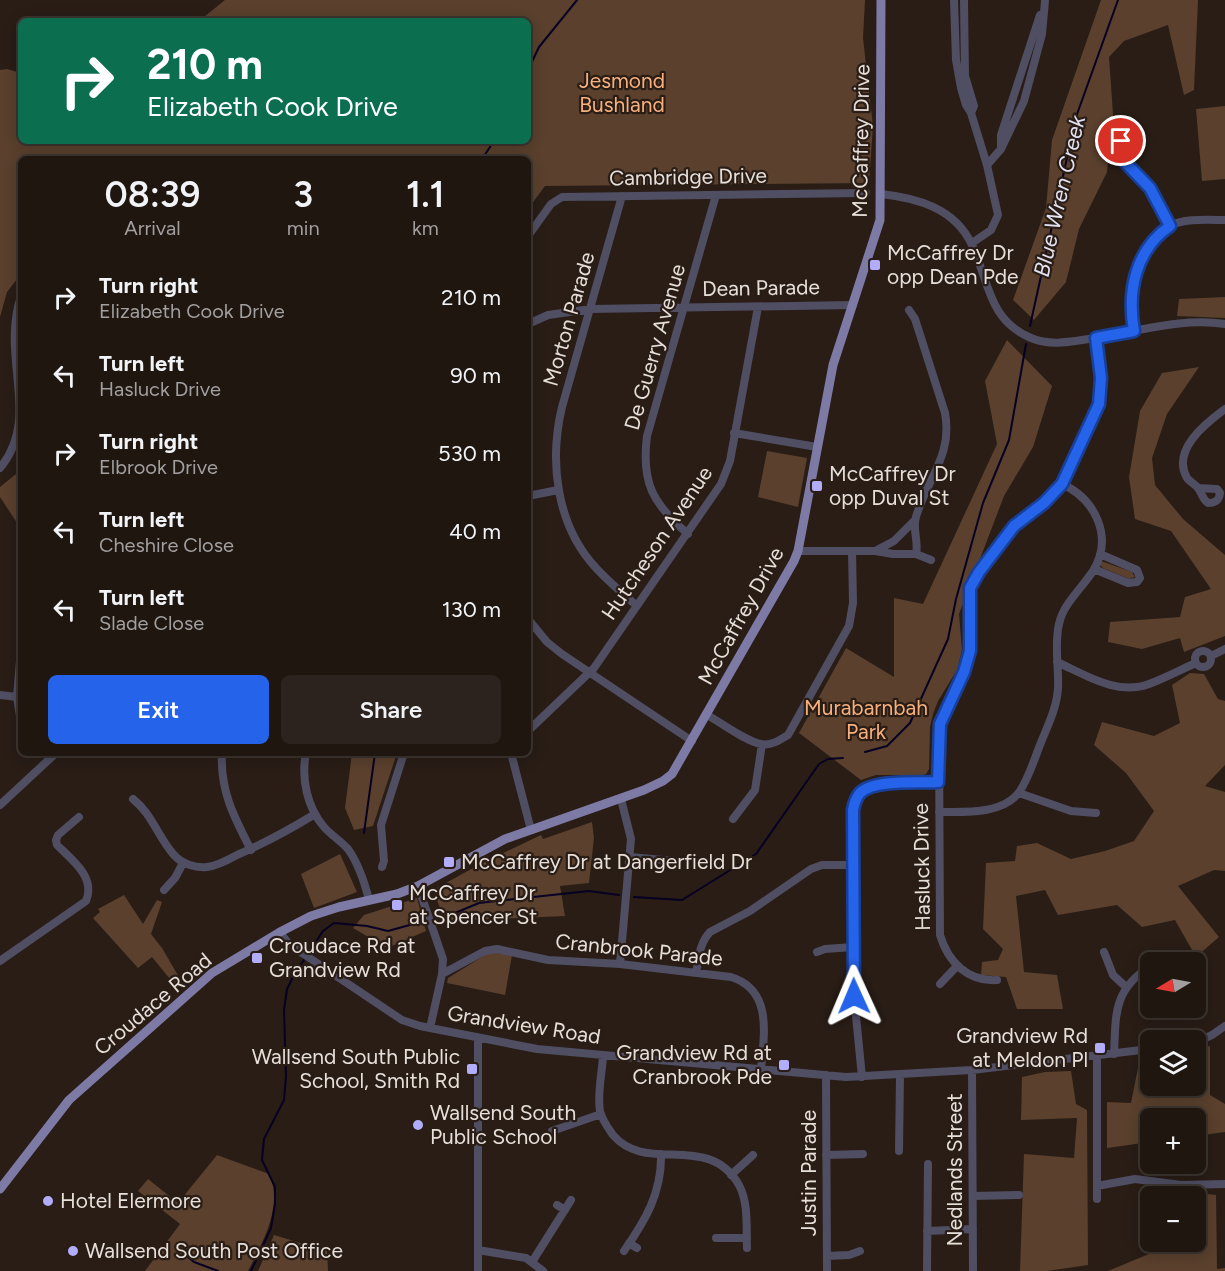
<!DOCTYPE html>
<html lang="en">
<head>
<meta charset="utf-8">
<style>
	:root { --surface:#1f1610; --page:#2c231e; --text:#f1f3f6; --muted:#a19f9f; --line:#3c3530; --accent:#2563eb }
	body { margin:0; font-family:Figtree,sans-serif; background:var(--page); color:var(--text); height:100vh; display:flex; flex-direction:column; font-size:22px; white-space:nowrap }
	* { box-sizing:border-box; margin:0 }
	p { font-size:20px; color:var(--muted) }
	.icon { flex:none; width:33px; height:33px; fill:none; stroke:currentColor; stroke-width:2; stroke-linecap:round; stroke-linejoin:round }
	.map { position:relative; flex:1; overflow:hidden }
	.side { position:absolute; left:18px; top:156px; width:513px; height:600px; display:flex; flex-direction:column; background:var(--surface); border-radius:9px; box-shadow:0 3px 15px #0003,0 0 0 2px var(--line) }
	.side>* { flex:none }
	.guide { position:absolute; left:18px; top:18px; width:513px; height:126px; border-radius:9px; box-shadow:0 3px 15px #0003,0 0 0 2px var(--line); background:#0b6e4f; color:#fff; overflow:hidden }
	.needle { width:39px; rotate:260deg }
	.tools { position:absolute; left:1140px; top:952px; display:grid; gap:12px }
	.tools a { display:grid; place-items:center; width:66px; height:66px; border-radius:9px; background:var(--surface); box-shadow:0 3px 15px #0003,0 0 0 2px var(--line); font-size:30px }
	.pin { position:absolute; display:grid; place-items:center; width:51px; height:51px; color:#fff; margin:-26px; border:3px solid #fff; border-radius:50%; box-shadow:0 2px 6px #0007 }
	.me { position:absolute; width:66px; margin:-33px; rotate:359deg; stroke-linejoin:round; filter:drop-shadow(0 0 4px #0008) }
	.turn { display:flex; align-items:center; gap:21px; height:126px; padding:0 30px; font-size:27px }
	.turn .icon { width:78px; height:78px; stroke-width:2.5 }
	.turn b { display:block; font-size:42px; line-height:51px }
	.eta { display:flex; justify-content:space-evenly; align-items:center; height:102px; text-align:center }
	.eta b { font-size:36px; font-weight:600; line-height:42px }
	.action { display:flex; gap:12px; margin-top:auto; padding:12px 30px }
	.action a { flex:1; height:69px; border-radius:9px; background:var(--accent); color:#fff; font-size:24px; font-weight:600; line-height:69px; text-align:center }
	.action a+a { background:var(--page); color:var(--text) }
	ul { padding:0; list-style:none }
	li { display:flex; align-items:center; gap:18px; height:78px; padding:0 30px }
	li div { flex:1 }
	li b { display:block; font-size:22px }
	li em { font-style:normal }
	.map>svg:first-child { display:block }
	.green { fill:#5a402d }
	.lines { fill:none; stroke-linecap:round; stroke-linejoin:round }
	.stream { stroke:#070023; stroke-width:2 }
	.minor { stroke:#4f4e63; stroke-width:8 }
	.major { stroke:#7d7ba6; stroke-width:9 }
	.route-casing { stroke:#184099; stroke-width:15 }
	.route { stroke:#2563eb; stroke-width:10 }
	.poi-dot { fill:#b1adfa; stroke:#291d16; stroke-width:2 }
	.labels { text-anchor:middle; stroke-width:4.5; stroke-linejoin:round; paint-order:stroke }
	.park-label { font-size:21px; fill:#f8b17e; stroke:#291d16 }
	.street-label { font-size:21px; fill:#e7dfda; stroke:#291d16 }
	.poi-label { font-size:21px; fill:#e7dfda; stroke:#291d16; text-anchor:start }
	.water-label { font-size:22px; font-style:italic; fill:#e2e2f2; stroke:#291d16 }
</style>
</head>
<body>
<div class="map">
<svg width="1225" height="1271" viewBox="0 0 1225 1271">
	<rect width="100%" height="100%" fill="#291d16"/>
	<path class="green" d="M225 0H865L863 38 873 126 869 183 545 186 528 209V159H21V274L7 292 0 317V70L7 69 21 73V141H528V21H199Z
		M1101 0H1198L1194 90 1184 95 1168 25 1124 41 1109 57 1113 114 1107 172 1079 229 1066 282 1034 320 1013 300 1046 208 1052 140Z
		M1225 106V179L1202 181 1196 109Z
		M1225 297V318L1177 316 1179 299Z
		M1007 340 1052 386 1033 447 1004 496 959 614 962 650 957 670 938 701 933 714 930 727 929 769 926 774 923 775H876L861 780 799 733 846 648 894 677V598L923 604 997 444 985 381Z
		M1199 367 1167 414 1152 458 1155 485 1183 519 1225 555V636L1184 652 1180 638 1142 649 1108 642 1110 622 1180 617 1185 597 1211 589 1171 531 1135 519 1129 477 1140 411 1162 373Z
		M767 451 807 458 798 507 758 497Z
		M21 470V529L0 497V487Z
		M1101 561 1132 572 1135 577 1129 579 1103 568 1100 565Z
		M1190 673 1204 674 1218 699 1225 701V765L1205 786 1225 792V871L1214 870 1178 886 1219 937 1196 957 1175 920 1142 927 1117 905 1058 915 1045 890 1016 896 1024 972 1057 975 1063 1009H1017L1006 977 981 975 982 962 998 960 1003 949 983 929 986 863 1015 861 1017 846 1037 843 1071 859 1105 851 1134 841 1154 811 1126 773 1094 745 1102 722 1154 736 1180 723 1172 685Z
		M352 753H397L373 826 354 830 345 808Z
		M592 822 594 838 589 883 560 886 565 916 445 921 433 890 484 862 541 835 543 839Z
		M340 854 357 892 314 908 301 874Z
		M124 895 143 924 157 900 162 902 151 934 162 948 183 984 178 989 152 957 138 968 93 918 100 912 98 909Z
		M417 898 426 931 387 948 353 928 364 915Z
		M490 952 512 955 505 995 447 983 448 978Z
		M1210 1046V1095L1225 1104V1132L1196 1136V1119H1150V1142L1107 1148V1102L1131 1103 1139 1063 1150 1060V1086H1196V1050Z
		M1071 1071 1076 1104 1087 1110 1088 1265 1047 1271H1020L1024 1154 1074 1158 1077 1118 1021 1120 1022 1077 1045 1072Z
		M217 1155 269 1174C284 1206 262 1243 248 1271H145L180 1224 138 1191 148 1179 178 1203Z
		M1159 1189 1216 1195 1217 1269 1225 1268V1271H1108L1161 1249V1242H1196V1197H1159Z
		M274 1235 327 1251 328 1271H258Z"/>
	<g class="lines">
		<path class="stream" d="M528 70 539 47 577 0
			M482 159 494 141
			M1030 326 1076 117 1118 0
			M865 752 887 746 910 723 948 639 956 599 983 503 1009 440 1026 344
			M364 833 375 753
			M634 897 682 900 756 854 819 764 828 759 843 758
			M443 918 479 903 589 891 619 895
			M176 1247 194 1262 218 1271
			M251 1271 271 1228 275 1204V1187L262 1160 264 1139 284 1100 286 1076 284 1010 287 989 294 975 323 931 334 923 367 926 388 931 424 921"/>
		<path class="minor" d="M954 0 956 60 961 88 966 105 971 113 987 165 998 215 991 230 972 243
			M964 0 965 76 974 106 971 113
			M1125 127C1113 169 1129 161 1150 187 1159 198 1164 213 1170 226
			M1001 147V135L1040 15
			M987 165 1001 149 1024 101 1042 34 1045 1
			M881 194C917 198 955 208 972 245 989 281 988 320 1031 338 1050 346 1069 342 1089 339 1133 333 1180 317 1225 324
			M622 196 562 407C549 461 556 525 596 568 609 582 623 594 637 606
			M528 236 551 204 562 197 866 193
			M528 324 548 315 591 309 853 305
			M1134 331C1132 322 1130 312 1130 303 1132 277 1144 239 1169 226 1185 218 1208 220 1225 220
			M734 433 817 447
			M0 468C42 417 0 359 21 296
			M1198 488 1217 489 1220 493C1219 501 1215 503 1208 503 1202 499 1202 493 1198 488 1195 484 1190 482 1187 478 1171 450 1206 423 1225 409
			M528 496 558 490
			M688 534C653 504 641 483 647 436L716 195
			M877 550 894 541 915 520
			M798 551H875L893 554H916C919 542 912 529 916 517 927 479 953 455 945 413L915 319 909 310
			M916 554 931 560
			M1094 569 1128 583 1137 582 1140 578 1137 570 1100 554
			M528 619 547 642 562 654 692 741
			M21 649 17 697 21 722
			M1195 659a8 8 0 1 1 16 0a8 8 0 1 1-16 0Z
			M1211 656 1225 649
			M1057 662C1086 675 1117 696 1149 684 1165 678 1180 670 1196 663
			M0 695 17 697
			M707 715C722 723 745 741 761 744 771 746 780 740 788 735L849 626 853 603 852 551
			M528 731 594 668 721 484 730 461 758 307
			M222 753C220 791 234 817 251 850
			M306 753C301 779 307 807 324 827 331 835 341 841 348 849 358 863 365 884 369 900
			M511 753 531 830
			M1019 793 1071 811 1096 813
			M133 799C152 814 158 837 174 855 182 864 195 868 207 867 217 866 228 860 237 855 265 843 289 830 315 814
			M0 805 56 753
			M939 812C964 812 1003 815 1020 791 1029 777 1034 760 1040 745 1047 727 1057 708 1058 688 1059 667 1054 645 1059 624 1063 604 1082 588 1093 571 1114 537 1095 499 1062 484
			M733 819 755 790 762 744
			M630 857 674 861
			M382 867 384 861 381 825 404 753
			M418 886 443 959 442 974 430 1028
			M164 890 175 878 183 863
			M280 932 288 943 302 953 402 1020 420 1026 537 1049 846 1077 972 1070 1150 1049
			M817 952 825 949 853 947
			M1104 952 1113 975 1126 987
			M0 961 86 901C96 877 72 860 57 845L56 840 58 835 79 817
			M1157 963 1174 957 1185 956
			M620 964 631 839 621 799
			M696 973C699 958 699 944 710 932L750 911 811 869 822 865H854
			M442 974 485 951 497 949 548 960 620 964 731 977C773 990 764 1035 761 1069
			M997 980C968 982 948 962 940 935L939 731 945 711 968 662 970 651V593L974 580 1014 526 1044 503 1062 484 1099 404 1101 378 1096 338
			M940 984 957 966
			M478 1038V1271
			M1196 1042 1212 1035 1225 1026
			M1114 1054C1116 1013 1113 991 1150 966
			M603 1056C602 1074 597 1094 600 1111 602 1120 608 1128 613 1135 647 1175 708 1131 739 1185 749 1204 746 1228 747 1248
			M972 1070 973 1271
			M826 1075 827 1271
			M862 1077 854 996 853 810C854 804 856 798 860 793 874 779 919 783 938 782
			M552 1131 601 1114
			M899 1151 900 1075
			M826 1155 863 1154
			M731 1175 753 1155
			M1097 1186 1135 1179 1181 1185 1225 1184
			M973 1196 1019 1195
			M1097 1199V1056
			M557 1205 565 1210
			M927 1231 973 1229
			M716 1238H747
			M629 1243 637 1248
			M478 1250 526 1258 543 1271
			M624 1251C645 1221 662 1193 661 1154
			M827 1256 849 1255 860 1251
			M532 1262 571 1200
			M927 1271 928 1164"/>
		<path class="major" d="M0 1189 69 1100 212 973 280 932 311 916 339 907 397 894 418 886 505 839 644 790 663 781 672 774 794 561 798 551 833 365 880 220 881 0"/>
	</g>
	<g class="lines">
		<defs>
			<path id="route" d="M854 996 853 810C854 804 856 798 860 793 874 779 919 783 938 782L940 724 964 672 970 651V588L979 572 1014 526 1044 503 1062 484 1099 404 1101 378 1096 338 1134 331C1127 292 1135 250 1170 226L1150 188 1122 159 1121 141"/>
		</defs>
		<use href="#route" class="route-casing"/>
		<use href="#route" class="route"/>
	</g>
	<g class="poi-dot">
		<rect x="869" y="259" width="12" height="12" rx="3"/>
		<rect x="811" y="480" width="12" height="12" rx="3"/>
		<rect x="443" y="856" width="12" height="12" rx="3"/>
		<rect x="391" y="899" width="12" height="12" rx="3"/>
		<rect x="251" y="952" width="12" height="12" rx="3"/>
		<rect x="1094" y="1042" width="12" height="12" rx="3"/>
		<rect x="778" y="1059" width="12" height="12" rx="3"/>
		<rect x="466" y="1063" width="12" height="12" rx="3"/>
		<circle cx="418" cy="1125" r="6"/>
		<circle cx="48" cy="1201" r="6"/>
		<circle cx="73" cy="1251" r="6"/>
	</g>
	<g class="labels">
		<g class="park-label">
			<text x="622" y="88">Jesmond<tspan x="622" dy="24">Bushland</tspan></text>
			<text x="866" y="715">Murabarnbah<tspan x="866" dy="24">Park</tspan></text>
		</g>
		<g class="street-label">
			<text transform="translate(861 141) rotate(-89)" y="7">McCaffrey Drive</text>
			<text transform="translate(688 177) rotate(-1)" y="7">Cambridge Drive</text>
			<text transform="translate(761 288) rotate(-1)" y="7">Dean Parade</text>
			<text transform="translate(569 319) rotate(-74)" y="7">Morton Parade</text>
			<text transform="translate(655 347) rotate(-74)" y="7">De Guerry Avenue</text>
			<text transform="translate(657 543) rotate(-56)" y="7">Hutcheson Avenue</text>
			<text transform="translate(741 616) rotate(-61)" y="7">McCaffrey Drive</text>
			<text transform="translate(922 867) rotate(-91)" y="7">Hasluck Drive</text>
			<text transform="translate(639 950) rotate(6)" y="7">Cranbrook Parade</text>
			<text transform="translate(153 1004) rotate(-40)" y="7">Croudace Road</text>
			<text transform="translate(524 1025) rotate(9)" y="7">Grandview Road</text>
			<text transform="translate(955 1170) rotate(-90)" y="7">Nedlands Street</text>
			<text transform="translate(809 1173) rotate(-90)" y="7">Justin Parade</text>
		</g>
		<g class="poi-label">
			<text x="887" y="260">McCaffrey Dr<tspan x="887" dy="24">opp Dean Pde</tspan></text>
			<text x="829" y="481">McCaffrey Dr<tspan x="829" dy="24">opp Duval St</tspan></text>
			<text x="461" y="869">McCaffrey Dr at Dangerfield Dr</text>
			<text x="409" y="900">McCaffrey Dr<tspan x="409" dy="24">at Spencer St</tspan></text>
			<text x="269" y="953">Croudace Rd at<tspan x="269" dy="24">Grandview Rd</tspan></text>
			<text x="1088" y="1043" text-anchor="end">Grandview Rd<tspan x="1088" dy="24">at Meldon Pl</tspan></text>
			<text x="772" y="1060" text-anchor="end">Grandview Rd at<tspan x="772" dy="24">Cranbrook Pde</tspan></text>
			<text x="460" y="1064" text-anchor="end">Wallsend South Public<tspan x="460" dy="24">School, Smith Rd</tspan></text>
			<text x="430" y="1120">Wallsend South<tspan x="430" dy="24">Public School</tspan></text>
			<text x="60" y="1208">Hotel Elermore</text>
			<text x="85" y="1258">Wallsend South Post Office</text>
		</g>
		<g class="water-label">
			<text transform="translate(1059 196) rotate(-77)" y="8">Blue Wren Creek</text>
		</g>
	</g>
</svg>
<div class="tools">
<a><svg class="needle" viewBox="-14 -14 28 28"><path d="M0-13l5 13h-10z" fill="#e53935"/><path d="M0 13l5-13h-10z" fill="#a19f9f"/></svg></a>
<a><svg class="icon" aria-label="layers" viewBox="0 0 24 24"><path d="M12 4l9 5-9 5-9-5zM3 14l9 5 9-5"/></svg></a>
<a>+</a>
<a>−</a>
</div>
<div class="pin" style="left:1121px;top:141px;background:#d93025"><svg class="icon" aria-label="arrive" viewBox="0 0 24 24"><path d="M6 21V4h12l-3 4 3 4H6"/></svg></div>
<svg class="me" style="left:854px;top:996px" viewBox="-20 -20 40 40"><path d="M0-17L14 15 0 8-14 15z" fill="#2563eb" stroke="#fff" stroke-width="4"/></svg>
<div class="guide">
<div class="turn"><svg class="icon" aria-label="right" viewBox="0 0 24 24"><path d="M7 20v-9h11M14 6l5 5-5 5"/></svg><div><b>210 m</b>Elizabeth Cook Drive</div></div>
</div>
<section class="side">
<div class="eta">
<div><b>08:39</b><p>Arrival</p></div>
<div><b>3</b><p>min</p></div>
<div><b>1.1</b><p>km</p></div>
</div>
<ul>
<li><svg class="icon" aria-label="right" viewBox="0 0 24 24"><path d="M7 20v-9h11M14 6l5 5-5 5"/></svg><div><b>Turn right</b><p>Elizabeth Cook Drive</p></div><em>210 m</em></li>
<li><svg class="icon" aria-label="left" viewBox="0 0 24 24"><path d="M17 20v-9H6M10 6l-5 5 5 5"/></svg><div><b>Turn left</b><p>Hasluck Drive</p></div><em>90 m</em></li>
<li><svg class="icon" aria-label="right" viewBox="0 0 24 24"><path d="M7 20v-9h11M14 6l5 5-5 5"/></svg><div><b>Turn right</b><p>Elbrook Drive</p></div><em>530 m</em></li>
<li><svg class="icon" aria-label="left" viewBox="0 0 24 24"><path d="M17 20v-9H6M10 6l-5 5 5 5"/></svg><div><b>Turn left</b><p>Cheshire Close</p></div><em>40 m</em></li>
<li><svg class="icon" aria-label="left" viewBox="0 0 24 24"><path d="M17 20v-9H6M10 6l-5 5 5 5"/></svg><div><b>Turn left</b><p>Slade Close</p></div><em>130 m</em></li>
</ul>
<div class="action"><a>Exit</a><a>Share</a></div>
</section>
</div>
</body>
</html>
